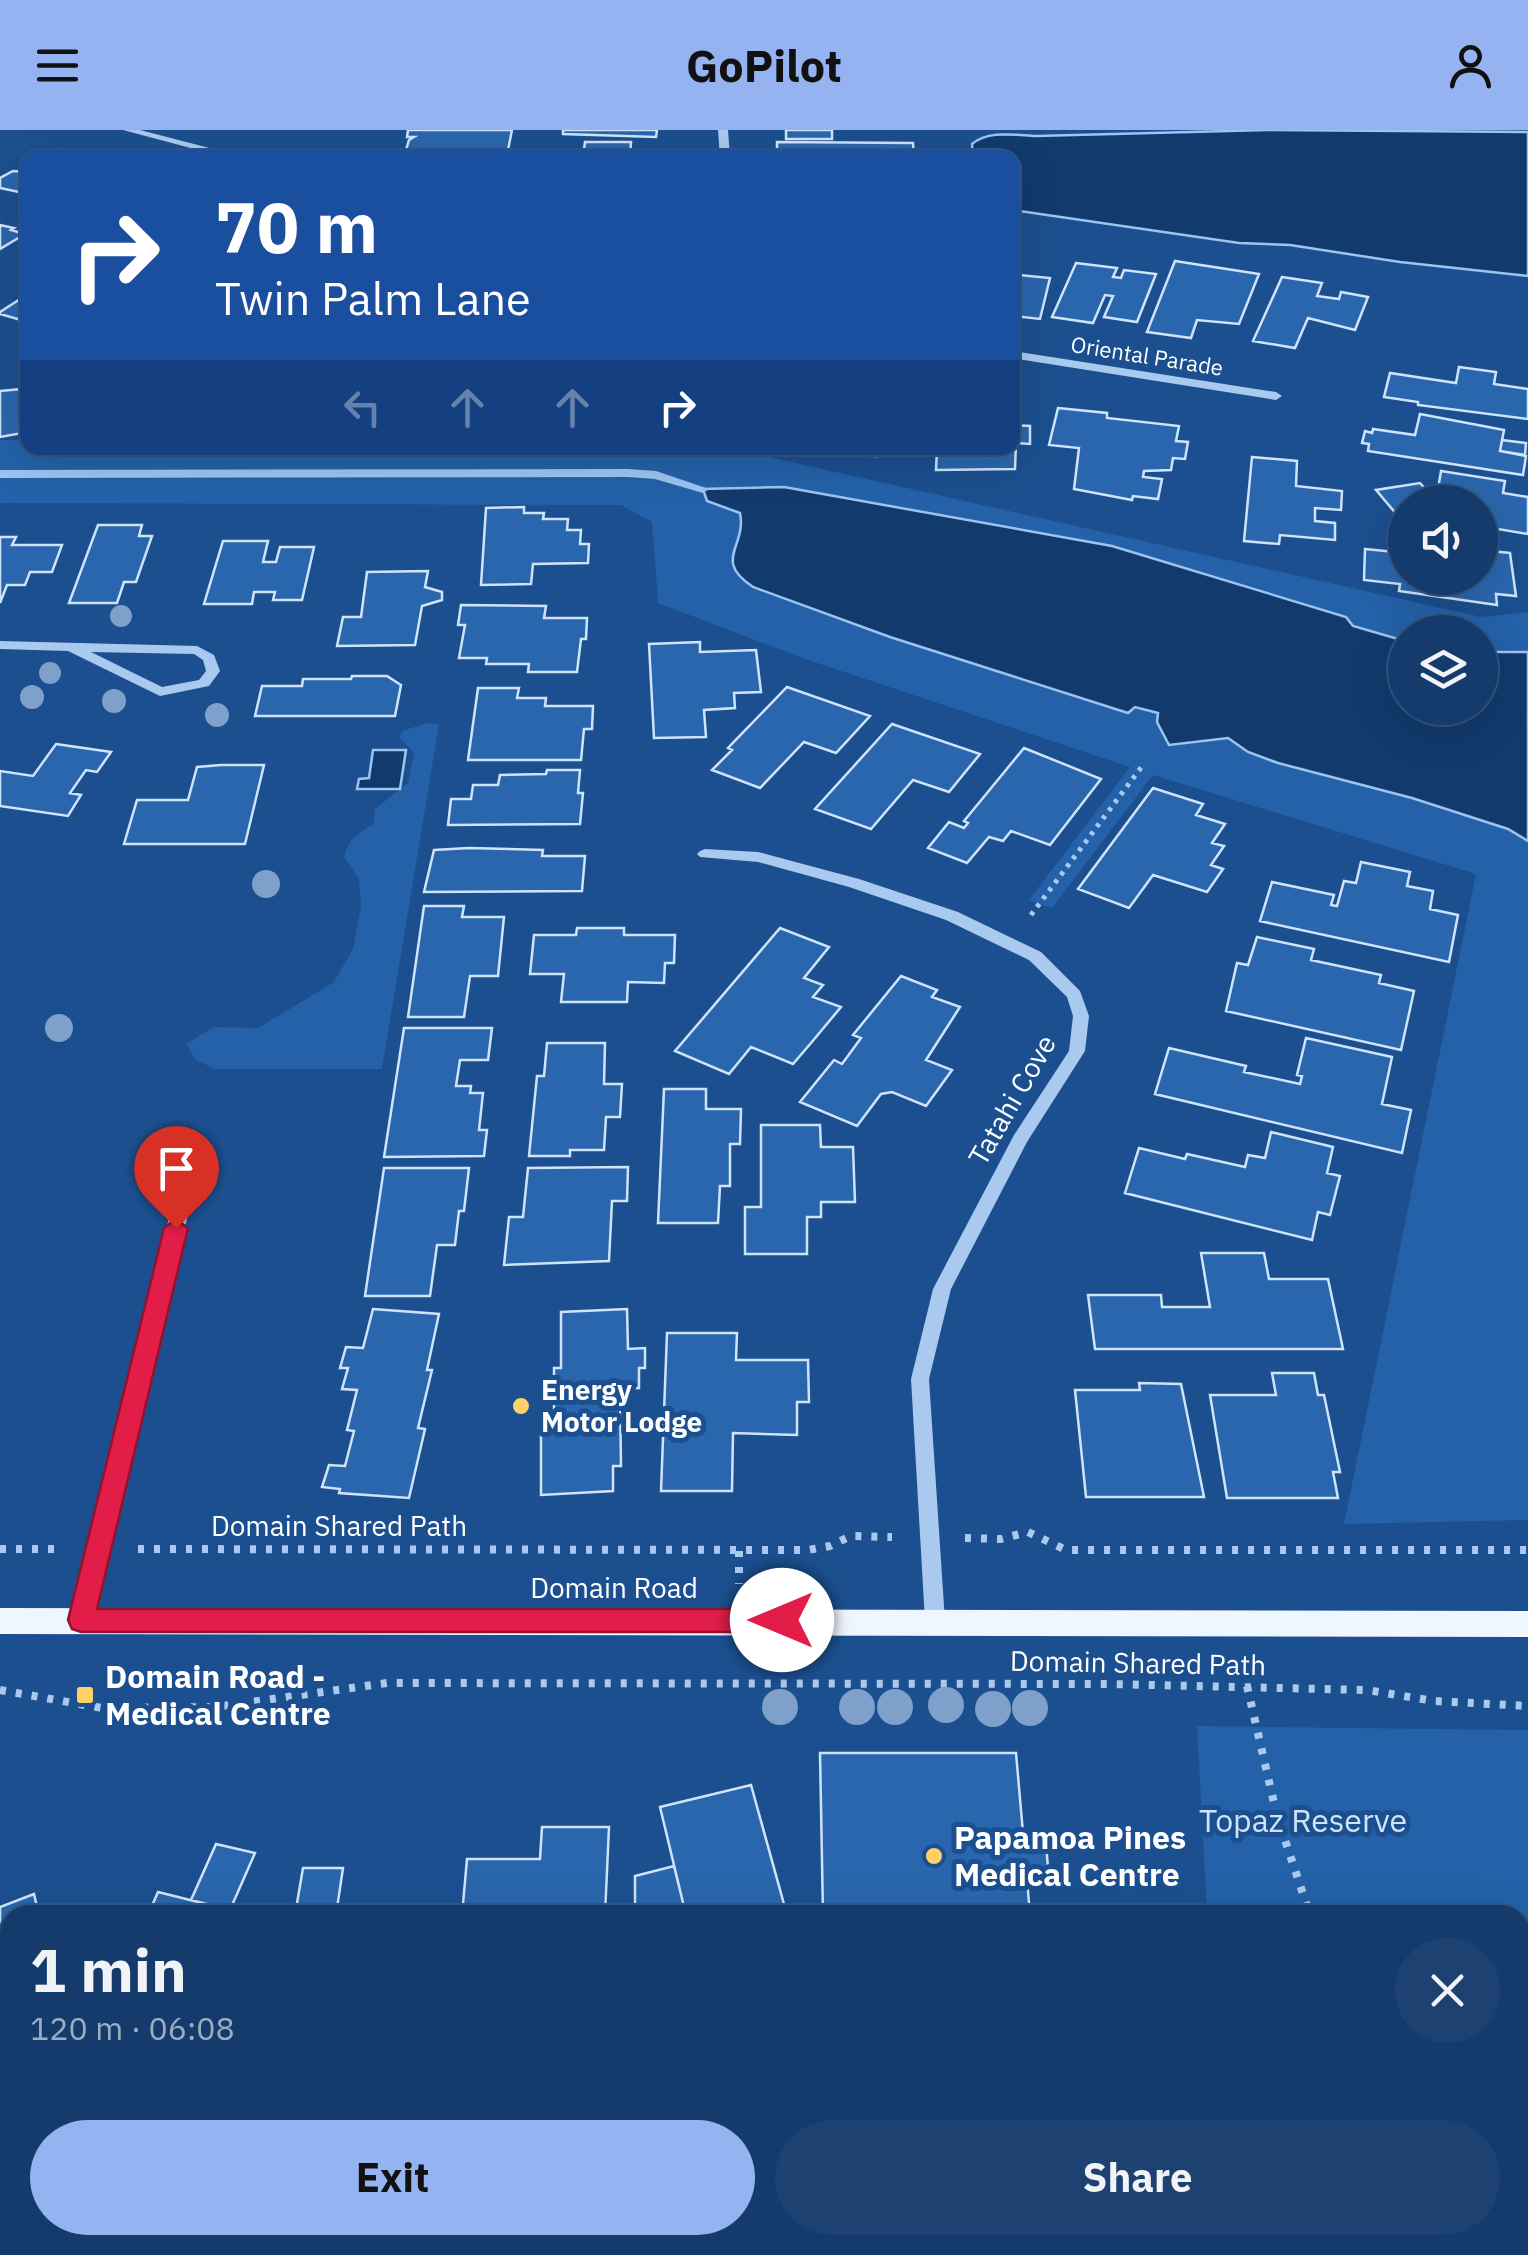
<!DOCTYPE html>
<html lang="en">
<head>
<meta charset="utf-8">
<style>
	:root { --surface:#143b6b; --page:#1d4271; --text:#f1f3f6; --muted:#9dadc1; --line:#33557e; --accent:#95b2f1 }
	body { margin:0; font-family:"IBM Plex Sans",sans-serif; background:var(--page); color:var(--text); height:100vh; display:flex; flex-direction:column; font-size:38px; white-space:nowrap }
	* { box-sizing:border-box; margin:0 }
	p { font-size:32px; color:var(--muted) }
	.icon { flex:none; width:55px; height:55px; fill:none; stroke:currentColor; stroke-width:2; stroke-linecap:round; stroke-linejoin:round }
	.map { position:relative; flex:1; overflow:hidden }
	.side { position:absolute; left:0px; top:1775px; width:1530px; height:350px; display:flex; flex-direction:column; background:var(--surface); border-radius:30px 30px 0 0; box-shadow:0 10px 40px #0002,0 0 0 2px var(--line) }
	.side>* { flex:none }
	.hud { position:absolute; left:20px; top:20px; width:1000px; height:305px; border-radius:20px; box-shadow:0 10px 40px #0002,0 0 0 2px var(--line); background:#1a4fa0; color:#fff; overflow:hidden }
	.buttons { position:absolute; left:1388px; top:355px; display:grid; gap:20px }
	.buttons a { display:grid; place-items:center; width:110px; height:110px; border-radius:50%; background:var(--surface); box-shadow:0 10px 40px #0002,0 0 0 2px var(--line); font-size:50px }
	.pin { position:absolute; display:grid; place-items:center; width:85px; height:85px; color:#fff; margin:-102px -42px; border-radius:50% 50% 50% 0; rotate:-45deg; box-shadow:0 0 10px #0007 }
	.pin .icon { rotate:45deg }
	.me { position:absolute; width:110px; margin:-55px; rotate:270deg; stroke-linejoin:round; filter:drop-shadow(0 0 8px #0008) }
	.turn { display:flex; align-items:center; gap:35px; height:210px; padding:0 30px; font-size:45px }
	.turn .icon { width:130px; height:130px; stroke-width:2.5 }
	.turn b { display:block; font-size:70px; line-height:85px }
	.lanes { display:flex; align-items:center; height:95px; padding:0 30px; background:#0003; justify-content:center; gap:50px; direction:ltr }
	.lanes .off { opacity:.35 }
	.round { display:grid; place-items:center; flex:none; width:105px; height:105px; border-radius:52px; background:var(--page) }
	.head { display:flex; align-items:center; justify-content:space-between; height:170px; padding:0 30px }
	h1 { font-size:60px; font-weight:800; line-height:75px }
	.primary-button { display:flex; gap:20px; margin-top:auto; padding:20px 30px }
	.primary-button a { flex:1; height:115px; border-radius:60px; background:var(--accent); color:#111; font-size:40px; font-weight:800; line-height:115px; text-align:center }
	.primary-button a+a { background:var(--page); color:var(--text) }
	header { display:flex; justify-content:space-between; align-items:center; height:130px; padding:0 30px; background:var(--accent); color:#111; font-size:45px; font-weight:800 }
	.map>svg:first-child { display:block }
	.green { fill:#2461a8; fill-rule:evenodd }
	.water { fill:#123a6d; stroke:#9cc4f0; stroke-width:2.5 }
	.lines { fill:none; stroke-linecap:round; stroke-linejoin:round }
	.stream { fill:#9cc4f0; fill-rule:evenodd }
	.building { fill:#2a66ad; stroke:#cfe3fa; stroke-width:2.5 }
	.path-far1 { stroke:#a9c9ee; stroke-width:5; stroke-dasharray:4 6; stroke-linecap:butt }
	.path { stroke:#a9c9ee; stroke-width:8; stroke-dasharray:6 10; stroke-linecap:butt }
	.minor { fill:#a9c9ee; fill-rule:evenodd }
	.major { fill:#f0f6ff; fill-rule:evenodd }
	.tree { fill:#7ea0ca }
	.route { fill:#e11d48; stroke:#92132f; stroke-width:2.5 }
	.poi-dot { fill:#ffd166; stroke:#1b4f8f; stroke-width:4 }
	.labels { text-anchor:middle; stroke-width:10; stroke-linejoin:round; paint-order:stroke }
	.far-street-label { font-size:22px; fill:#fff; stroke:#1b4f8f }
	.street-label { font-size:28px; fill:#fff; stroke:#1b4f8f }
	.poi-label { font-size:28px; font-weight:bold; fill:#fff; stroke:#1b4f8f; text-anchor:start }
	.near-poi-label { font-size:32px; font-weight:bold; fill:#fff; stroke:#1b4f8f; text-anchor:start }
	.near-park-label { font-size:32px; fill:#cfe3fa; stroke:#1b4f8f }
</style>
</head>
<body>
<header><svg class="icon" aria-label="menu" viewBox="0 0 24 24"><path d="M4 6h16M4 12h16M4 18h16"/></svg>GoPilot<svg class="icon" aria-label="person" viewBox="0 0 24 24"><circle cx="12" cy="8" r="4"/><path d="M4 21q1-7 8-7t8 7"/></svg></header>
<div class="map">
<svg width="1528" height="2125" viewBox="0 0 1528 2125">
	<rect width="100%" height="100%" fill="#1b4f8f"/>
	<path class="green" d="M0 310H27L28 318H729L1481 487 1528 482V1390L1344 1394 1476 744 1153 645 1052 778 1029 770 1130 637 805 529 658 473 652 392 621 375 0 373ZM1405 502H1480V578H1405Z
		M429 593 439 594 382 939H215L196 930 186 914 214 897 258 898 334 852 353 819 361 777 359 749 344 727C348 709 359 702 374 694L375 679 408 653 414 623 399 607 404 600Z
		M1197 1596 1528 1600V2125H1185L1187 2115H1520V1785H1207Z"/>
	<path class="water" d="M1268 0 1528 2V146L1400 132 1290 115 1239 113 1013 80 1012 28 973 26 972 14C988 0 1014 5 1036 6Z
		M784 357 1112 416 1346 487 1353 496 1405 511V578H1480V522H1528V711L1508 699 1412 668 1278 633 1248 622 1228 608 1169 615 1157 592 1158 583 1135 577 1128 583 890 507 753 457C712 430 747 417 740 383L707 371 703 359Z
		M373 620H406L400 659H357L359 649 369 648Z"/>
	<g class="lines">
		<path class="stream" d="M628 339 656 341 709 359 703 363 655 349 628 347 0 348V340Z"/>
	</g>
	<path class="building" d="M408 0H512L508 20H406L409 10 414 7H407Z
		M563 0H657L656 7 563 4Z
		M786 0H832V9H786Z
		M585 12H631L630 27 659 28H557L583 27Z
		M777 12 913 13 914 25 777 28Z
		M13 41 28 42V64L0 58V48Z
		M0 95 14 98 11 100 25 104 0 119Z
		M1175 131 1259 144 1239 194 1197 190 1191 208 1147 202Z
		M1076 133 1117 138 1113 147 1121 148 1124 140 1156 144 1137 192 1104 187 1113 166 1105 165 1093 193 1052 187Z
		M1019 145 1050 148 1040 189 1013 186 1012 148Z
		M1282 147 1322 153 1317 166 1339 169 1341 162 1368 167 1355 200 1308 188 1295 218 1253 211Z
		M28 164V192L0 184V182Z
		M1459 237 1496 242 1494 254 1528 259V289L1418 275V272L1384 267 1390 243 1456 253Z
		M22 259 21 267H28V302L0 307V261Z
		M1058 278 1107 283V288L1179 296 1176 311 1188 312 1185 329 1173 328 1171 340 1144 341 1143 347 1162 349 1158 369 1133 366 1132 370 1074 359 1079 318 1049 315Z
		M1420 284 1504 300 1500 321 1526 326 1523 345 1368 321 1369 314 1362 313 1365 301 1372 303 1373 299 1415 305Z
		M1012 295 1030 296V314L1016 313 1015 339 936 340 937 318H1012Z
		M1502 310 1526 313 1525 325 1500 321Z
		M840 318H877V326L839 325Z
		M1252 327 1297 331 1296 356 1342 361 1341 380 1315 378V391L1335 393V410L1280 405 1279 414 1244 411Z
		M1441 341 1505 351 1503 363 1528 367V404L1480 396V372H1405V385L1398 386 1376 360 1420 353 1430 364 1437 365Z
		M524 377V383H544L543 389H568L567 400H581L580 414H589L588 433 533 434 531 454 481 455 486 378Z
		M98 395H142L139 406H152L136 452H124L117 473H69Z
		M0 407H16L12 415H62L52 442H30L25 455H7L0 473Z
		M223 411H268L263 432H276L280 417H314L302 470H273L275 462H254L252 474H204Z
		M1365 419 1405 423V448H1480V420L1510 423 1516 466 1496 464 1497 475 1399 461 1400 454 1364 450Z
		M428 441 425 457 442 462V470L422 476 415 515 337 516 343 487H361L367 442Z
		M461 475 546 476 544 488H587L586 509H581L577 542H528L529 534H486L487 528H459L465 495H458Z
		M700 512V522L756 520 761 562 734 563 735 578 704 580 706 607 654 608 649 514Z
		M352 546H387L401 555 395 586H255L262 556H302L303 549H351Z
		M787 557 870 586 836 623 804 612 760 658 712 640 732 620 728 618Z
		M478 558H519L517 568H546L545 576H593L592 599H584L581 630H468Z
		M892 594 980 624 949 662 913 650 871 699 815 679Z
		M56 614 111 622 97 642 86 640 70 663 81 665 68 686 0 676V641L33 646Z
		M1024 618 1101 649 1050 715 1011 701 1003 711 989 707 967 733 928 718 949 692 964 698 968 693 964 691Z
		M221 635H264L245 714H124L137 670H188L197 637Z
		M547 640H580L578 663H583L580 694 448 695 451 669H471L473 655H498L500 645 546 644Z
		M1153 658 1203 674 1196 685 1225 694 1212 713 1224 716 1211 735 1223 739 1207 762 1153 745 1129 778 1078 759Z
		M469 718 543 720 542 726H585L582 761 424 762 434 720Z
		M1361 732 1410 742 1407 756 1433 761 1430 779 1458 785 1449 832 1260 791 1272 752 1334 765 1331 775 1337 776 1344 751 1356 753Z
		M424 776H464L462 787H504L498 846H470L464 887H408Z
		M577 798H624V805H675L674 833H665L664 853 628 852 627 872H561L564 844H530L534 805H576Z
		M780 798 829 817 804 848 823 855 813 867 841 877 811 913 793 934 751 917 729 944 675 921Z
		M1257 807 1314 819 1311 830 1381 845 1379 853 1414 861 1401 920 1226 881 1237 833 1248 835Z
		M901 846 937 860 932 867 960 877 926 930 952 940 926 976 892 962 881 964 857 996 800 972 834 930 842 934 861 908 853 905Z
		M404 898H492L488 930H460L456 956H471L470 963H483L479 1000H487L484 1026 384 1027Z
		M1306 908 1392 927 1382 974 1411 980 1402 1023 1155 964 1169 918 1246 936 1244 942 1300 954 1302 946 1297 945Z
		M547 913H605L604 954H622L620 987H606L604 1020H570V1026H529L537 946H544Z
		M664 959H706V979H741L740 1014H730V1056H720L718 1093H658Z
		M761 995H820L821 1017H853L855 1072H821V1087H807V1124H745V1077H761Z
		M1271 1002 1333 1017 1327 1043 1340 1046 1330 1085 1318 1082 1312 1110 1125 1063 1139 1018 1185 1029 1187 1024 1245 1037 1248 1025 1265 1028Z
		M628 1037 627 1071H612L609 1131 504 1135 509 1087H523L528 1038Z
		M384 1038H469L464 1081H459L455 1115H437L430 1166H365Z
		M1201 1123H1264L1269 1149H1328L1343 1219H1095L1088 1165H1161L1162 1177H1210Z
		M373 1179 439 1184 427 1240H432L418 1298 425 1299 409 1368 339 1363 340 1359 322 1357 329 1335 345 1336 354 1301 347 1300 357 1260 342 1259 348 1238H340L346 1217 363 1218Z
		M627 1179 628 1219 645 1218V1238H639V1258L620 1259 621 1336H613V1361L541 1365V1294H554V1238H561V1182Z
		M667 1203H737L736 1230H808L809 1272H797V1305L733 1303 732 1361H661Z
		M1272 1243H1314L1318 1265H1324L1340 1342H1333L1338 1368H1227L1210 1265H1276Z
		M1139 1253 1181 1254 1204 1367H1086L1075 1260H1140Z
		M820 1623H1016L1023 1703H1045L1049 1749H1027L1030 1785H823Z
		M751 1655 787 1785H686L660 1677Z
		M542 1697H609L605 1785H462L467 1729H540Z
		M216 1714 255 1723 230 1780 191 1770Z
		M674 1736 686 1785H635V1746Z
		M303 1738H343L336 1785H295Z
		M158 1762 238 1782 237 1785H148Z
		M34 1764 39 1785H10V1863L0 1868V1777Z
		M10 2076V2115H63L64 2125H0V2079Z
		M214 2115H256L254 2125H212Z
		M265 2115H423L422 2125H263Z
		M476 2115H521L524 2125H479Z
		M532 2115H624L628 2125H535Z
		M719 2115H812V2119L719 2120Z
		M873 2115H976L975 2125H872Z
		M1055 2115H1163L1162 2125H1053Z"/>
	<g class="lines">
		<path class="path-far1" d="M1031 785 1143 635"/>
		<path class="path" d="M965 1408 1001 1409 1028 1402 1066 1420H1528
			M0 1419H60
			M138 1419 808 1420 830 1416 851 1406 892 1407
			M739 1421V1454
			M1247 1556 1277 1686 1310 1785
			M0 1560 102 1578 215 1577 387 1553 1110 1554 1367 1560 1434 1571 1528 1576
			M1306 2125 1307 2115"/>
		<path class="minor" d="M123 0H140L248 28H228Z
			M718 0H728L730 28H720Z
			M1012 221 1276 262 1282 266 1276 270 1012 228Z
			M0 511 197 516 214 525 220 541 209 556 160 566 68 521 0 519ZM91 522 194 524 203 530 206 541 199 550 162 557Z
			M705 719 758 722 859 749 958 782 1041 822 1080 861 1089 886 1085 921 1027 1012 951 1159 929 1249 945 1491 942 1497 935 1500 928 1497 925 1491 911 1249 933 1159 1014 1005 1069 921 1073 886 1067 867 1029 830 946 790 849 757 758 732 700 727 697 724 700 721Z
			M193 1020 202 1026 91 1491 88 1497 81 1500 74 1497 71 1491 184 1026Z"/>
		<path class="major" d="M0 1478 1528 1481V1507L0 1504Z"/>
	</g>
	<g class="tree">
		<circle cx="121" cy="486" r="11"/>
		<circle cx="50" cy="543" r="11"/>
		<circle cx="32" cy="567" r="12"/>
		<circle cx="114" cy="571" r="12"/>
		<circle cx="217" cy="585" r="12"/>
		<circle cx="266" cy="754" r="14"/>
		<circle cx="59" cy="898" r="14"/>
		<circle cx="946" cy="1575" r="18"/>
		<circle cx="780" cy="1577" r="18"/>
		<circle cx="857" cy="1577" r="18"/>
		<circle cx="895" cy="1577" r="18"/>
		<circle cx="1030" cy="1578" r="18"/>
		<circle cx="993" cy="1579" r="18"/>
	</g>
	<path class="route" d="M176 1089 188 1098 97 1479H782L791 1482 795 1490 791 1499 782 1502H81L72 1499 68 1490 164 1098Z"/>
	<g class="poi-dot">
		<circle cx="521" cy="1276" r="10"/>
		<rect x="75" y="1555" width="20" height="20" rx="5"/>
		<circle cx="934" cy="1726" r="10"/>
	</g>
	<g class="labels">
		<g class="far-street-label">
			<text transform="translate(1147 226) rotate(9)" y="8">Oriental Parade</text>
		</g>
		<g class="street-label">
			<text transform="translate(1012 970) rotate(-60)" y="10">Tatahi Cove</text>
			<text x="339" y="1406">Domain Shared Path</text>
			<text x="614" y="1468">Domain Road</text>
			<text transform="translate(1138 1533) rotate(1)" y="10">Domain Shared Path</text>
		</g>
		<g class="poi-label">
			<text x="541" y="1270">Energy<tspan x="541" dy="32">Motor Lodge</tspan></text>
		</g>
		<g class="near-poi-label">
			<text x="105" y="1558">Domain Road -<tspan x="105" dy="37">Medical Centre</tspan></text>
			<text x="954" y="1719">Papamoa Pines<tspan x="954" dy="37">Medical Centre</tspan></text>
		</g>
		<g class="near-park-label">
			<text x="1303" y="1702">Topaz Reserve</text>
		</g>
	</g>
</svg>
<div class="buttons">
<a><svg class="icon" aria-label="sound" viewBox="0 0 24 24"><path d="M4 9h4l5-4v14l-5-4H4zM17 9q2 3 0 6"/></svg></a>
<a><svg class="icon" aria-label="layers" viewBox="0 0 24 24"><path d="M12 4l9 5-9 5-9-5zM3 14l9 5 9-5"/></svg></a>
</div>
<div class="pin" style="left:176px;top:1098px;background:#d93025"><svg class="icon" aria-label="arrive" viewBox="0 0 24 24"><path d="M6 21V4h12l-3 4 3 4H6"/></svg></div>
<svg class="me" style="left:782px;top:1490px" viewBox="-20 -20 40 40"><circle r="19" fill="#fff"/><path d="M0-13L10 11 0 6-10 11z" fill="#e11d48"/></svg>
<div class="hud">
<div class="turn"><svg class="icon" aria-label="right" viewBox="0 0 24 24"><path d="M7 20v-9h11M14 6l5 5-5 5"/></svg><div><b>70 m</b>Twin Palm Lane</div></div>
<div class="lanes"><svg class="icon off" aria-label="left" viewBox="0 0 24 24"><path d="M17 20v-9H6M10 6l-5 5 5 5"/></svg><svg class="icon off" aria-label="ahead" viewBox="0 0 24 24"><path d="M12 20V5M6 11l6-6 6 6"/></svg><svg class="icon off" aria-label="ahead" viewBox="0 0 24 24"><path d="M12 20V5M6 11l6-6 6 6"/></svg><svg class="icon" aria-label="right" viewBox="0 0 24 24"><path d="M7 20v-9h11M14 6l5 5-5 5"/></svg></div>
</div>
<section class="side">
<div class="head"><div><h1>1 min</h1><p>120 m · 06:08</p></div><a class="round"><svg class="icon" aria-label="close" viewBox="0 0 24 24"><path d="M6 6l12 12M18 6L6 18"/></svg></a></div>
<div class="primary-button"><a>Exit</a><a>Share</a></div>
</section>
</div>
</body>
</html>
